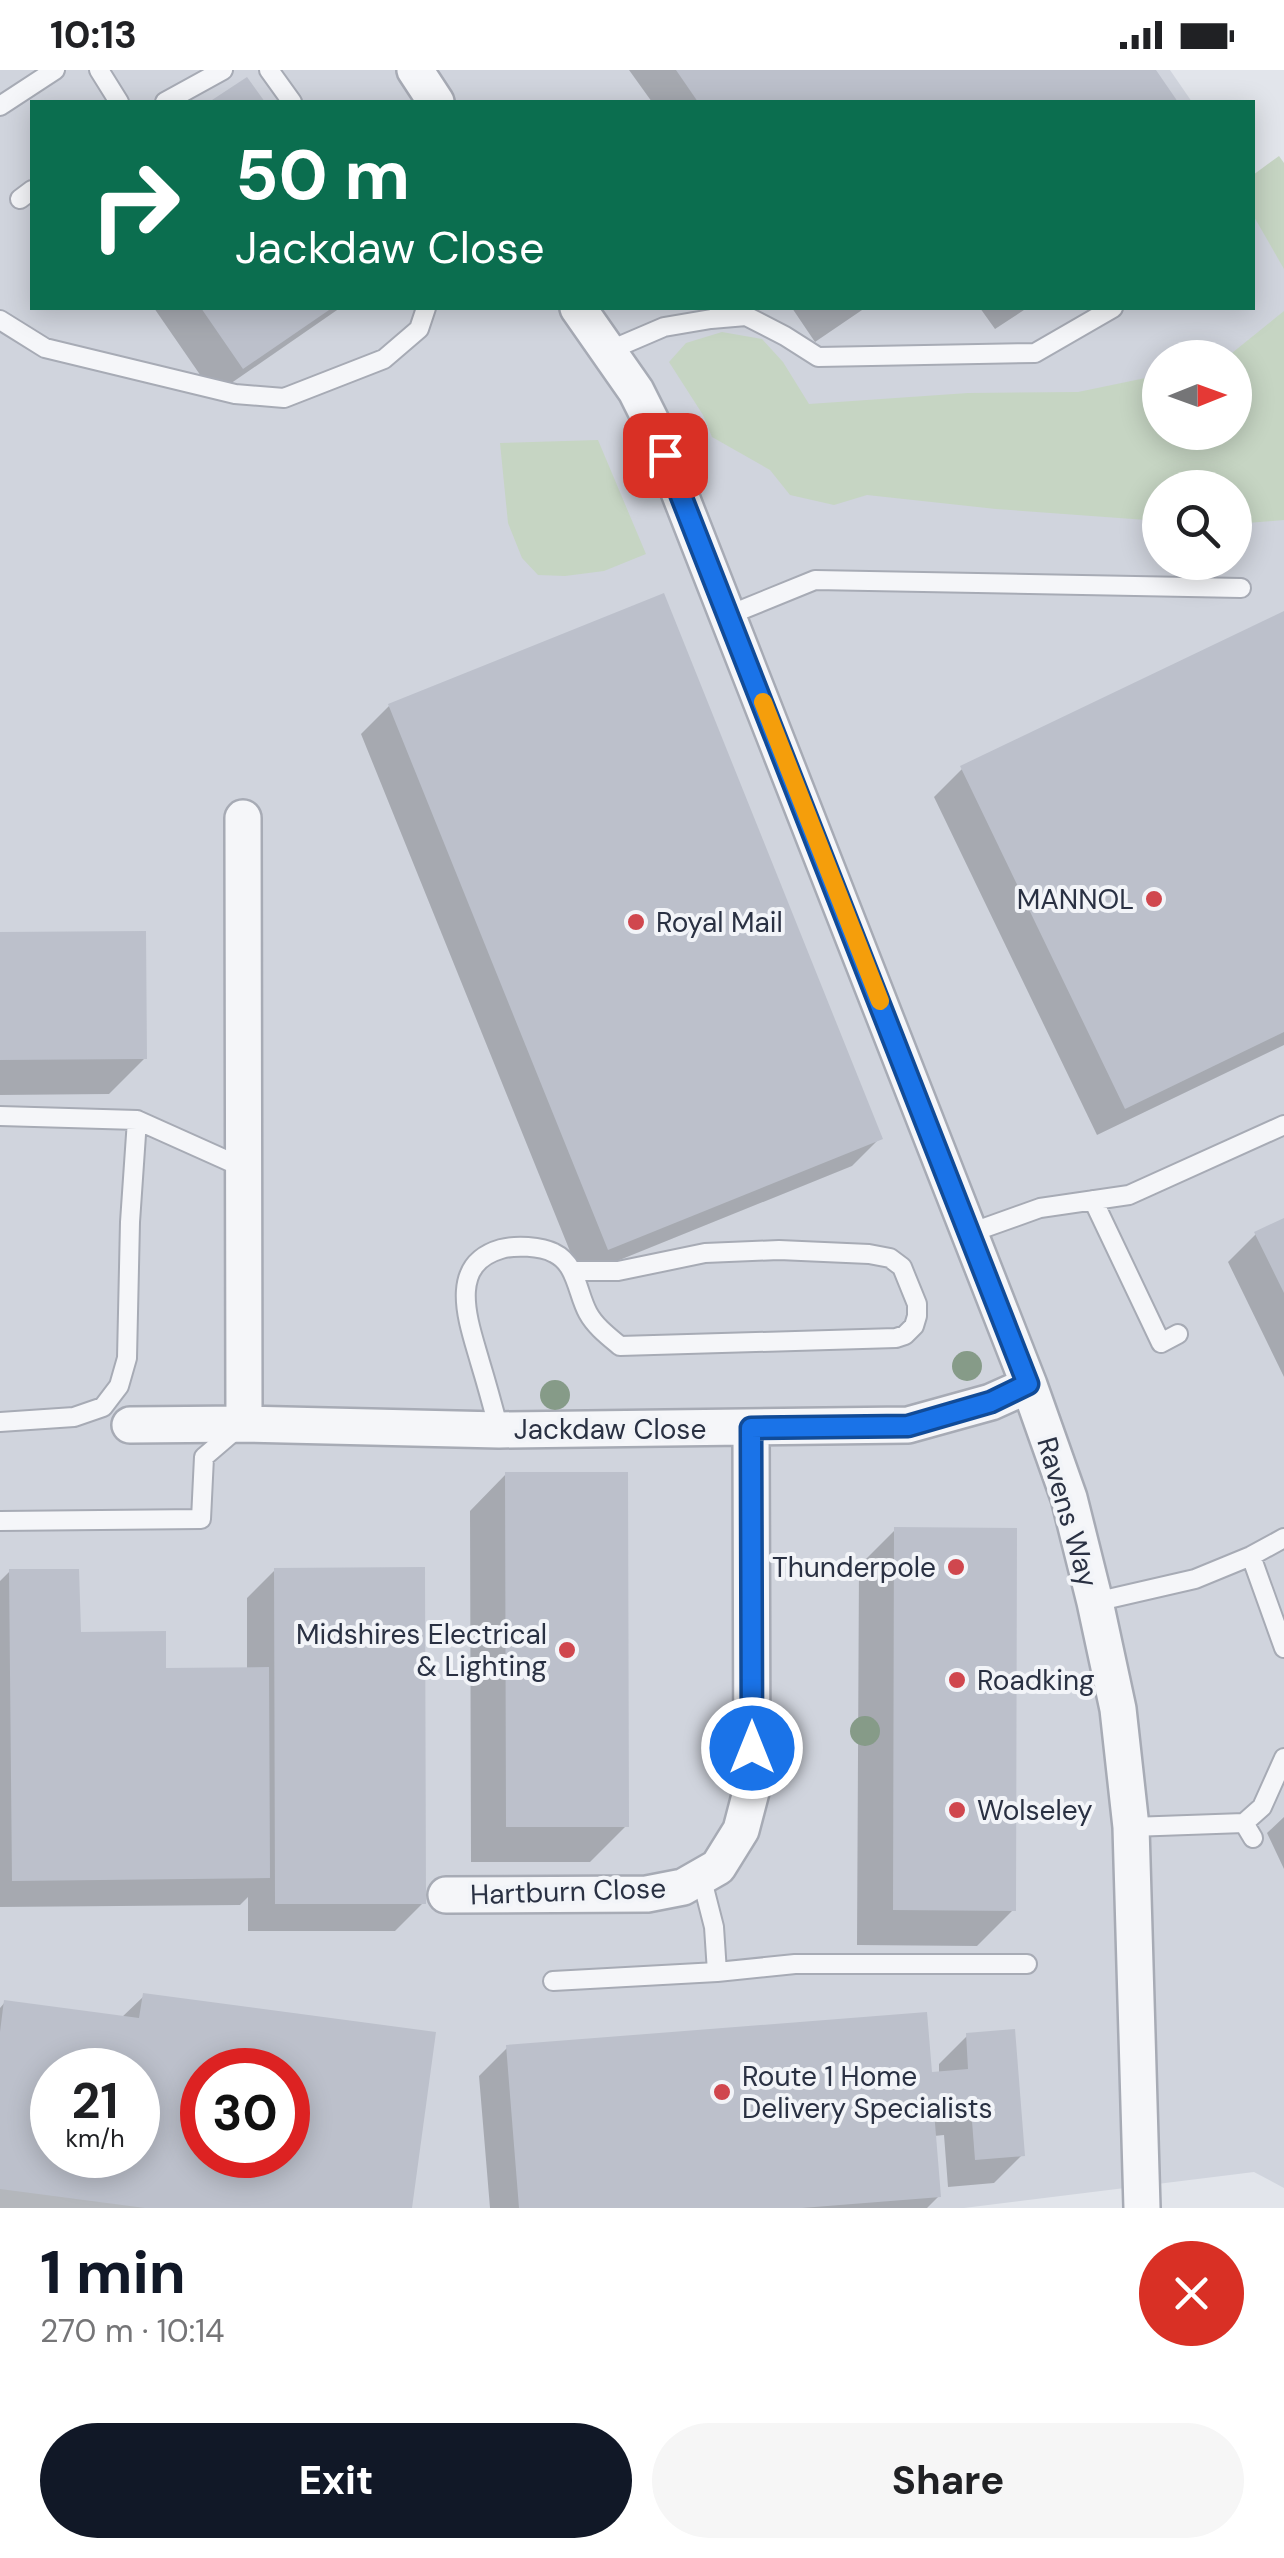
<!DOCTYPE html>
<html lang="en">
<head>
<meta charset="utf-8">
<style>
	:root { --surface:#fff; --page:#f6f6f6; --text:#202124; --muted:#757577; --accent:#111827 }
	body { margin:0; font-family:"DM Sans",sans-serif; background:var(--page); color:var(--text); height:100vh; display:flex; flex-direction:column; font-size:38px; white-space:nowrap }
	* { box-sizing:border-box; margin:0 }
	p { font-size:32px; color:var(--muted) }
	.icon { flex:none; width:55px; height:55px; fill:none; stroke:currentColor; stroke-width:2; stroke-linecap:round; stroke-linejoin:round }
	.map { position:relative; height:2138px; overflow:hidden }
	.side { display:flex; flex-direction:column; background:var(--surface); flex:1 }
	.side>* { flex:none }
	.hud { position:absolute; left:30px; top:30px; width:1225px; height:210px; border-radius:0px; box-shadow:0 5px 25px #0003; background:#0b6e4f; color:#fff; overflow:hidden }
	.needle { width:65px; rotate:89deg }
	.buttons { position:absolute; left:1142px; top:270px; display:grid; gap:20px }
	.buttons a { display:grid; place-items:center; width:110px; height:110px; border-radius:50%; background:var(--surface); box-shadow:0 5px 25px #0003; font-size:50px }
	.speed { position:absolute; left:30px; top:1978px; display:flex; gap:20px; font-size:50px; font-weight:700; text-align:center }
	.speed>* { display:grid; place-content:center; width:130px; height:130px; border-radius:50%; background:var(--surface); box-shadow:0 5px 25px #0003; line-height:1 }
	.speed small { font-size:25px; font-weight:400 }
	.speed .limit { border:15px solid #d22; background:#fff; color:#111 }
	.pin { position:absolute; display:grid; place-items:center; width:85px; height:85px; color:#fff; margin:-42px; border-radius:20px; box-shadow:0 5px 15px #0006 }
	.me { position:absolute; width:110px; margin:-55px; rotate:0deg; stroke-linejoin:round; filter:drop-shadow(0 0 8px #0008) }
	.turn { display:flex; align-items:center; gap:35px; height:210px; padding:0 40px; font-size:45px }
	.turn .icon { width:130px; height:130px; stroke-width:2.5 }
	.turn b { display:block; font-size:70px; line-height:85px }
	.round { display:grid; place-items:center; flex:none; width:105px; height:105px; border-radius:52px; background:var(--page) }
	.head { display:flex; align-items:center; justify-content:space-between; height:170px; padding:0 40px }
	h1 { font-size:60px; font-weight:700; line-height:75px; color:var(--accent) }
	.primary-button { display:flex; gap:20px; margin-top:auto; padding:20px 40px }
	.primary-button a { flex:1; height:115px; border-radius:60px; background:var(--accent); color:#fff; font-size:40px; font-weight:700; line-height:115px; text-align:center }
	.primary-button a+a { background:var(--page); color:var(--text) }
	.status { display:flex; justify-content:space-between; align-items:center; height:70px; padding:0 50px; background:var(--surface); direction:ltr }
	.status svg { height:28px; fill:currentColor }
	.map>svg:first-child { display:block }
	.built { fill:#d0d4dd; fill-rule:evenodd }
	.green { fill:#c6d5c3 }
	.shadow { fill:#0003; fill-rule:evenodd }
	.building { fill:#bcc0cb; fill-rule:evenodd }
	.lines { fill:none; stroke-linecap:round; stroke-linejoin:round }
	.lane-casing { stroke:#a7abb5; stroke-width:22 }
	.street-casing { stroke:#a7abb5; stroke-width:40 }
	.lane { stroke:#f5f6f9; stroke-width:18 }
	.street { stroke:#f5f6f9; stroke-width:35 }
	.tree { fill:#869b88 }
	.route-casing { stroke:#114b97; stroke-width:25 }
	.route { stroke:#1a73e8; stroke-width:18 }
	.slow { stroke:#f59e0b; stroke-width:18 }
	.poi-dot { fill:#d0474e; stroke:#f2f4f8; stroke-width:4 }
	.labels { text-anchor:middle; stroke-width:8; stroke-linejoin:round; paint-order:stroke }
	.poi-label { font-size:28px; fill:#2a3143; stroke:#f2f4f8; text-anchor:start }
	.street-label { font-size:28px; fill:#2a3143; stroke:#f2f4f8 }
</style>
</head>
<body>
<div class="status"><b>10:13</b><svg viewBox="0 0 49 12"><path d="M0 12V9h3v3zM5 12V6h3v6zM10 12V3h3v9zM15 12V0h3v12zM26 1h20v11H26zM47 4h2v5h-2z"/></svg></div>
<div class="map">
<svg width="1284" height="2138" viewBox="0 0 1284 2138">
	<rect width="100%" height="100%" fill="#e2e5eb"/>
	<path class="built" d="M0 0H1170L1192 32H32V238H1252L1253 122 1284 194V2118L1254 2102 964 2138H296L0 2089ZM1160 288H1235V362H1160ZM1160 418H1235V492H1160ZM52 2000H138V2085H52ZM202 2000H288V2085H202Z"/>
	<path class="green" d="M1279 86 1284 93V199L1253 145V105Z
		M1284 241V450L1235 454V418H1160V451L996 439 867 425 834 435 790 425 770 400 712 367 703 345 669 292 686 273 722 262 762 269 783 292 809 334 968 323 1078 322 1160 305V362H1235V288L1227 287Z
		M598 370 646 484 604 501 565 506 538 505 522 488 508 453 500 373Z"/>
	<path class="shadow" d="M629 0H1153L1175 32H652Z
		M154 238H340L214 325Z
		M792 238H865L815 272Z
		M980 238H1027L995 259Z
		M1284 543V975L1097 1065 934 727 962 699Z
		M389 636 880 1068 852 1096 580 1206 361 664Z
		M0 864 145 988 109 1024 0 1025Z
		M1284 1151V1307L1228 1192 1256 1164Z
		M506 1404 626 1756 590 1792H471L470 1441Z
		M895 1460 1013 1840 977 1876 857 1875 859 1496Z
		M275 1500 423 1833 395 1861H248V1827L240 1835 0 1837V1511L10 1501 78 1565 164 1601 247 1600V1528Z
		M1284 1747V1799L1267 1763Z
		M144 1926 433 1964 410 2138H0V1938L5 1932 121 1948ZM52 2000H138V2085H52ZM202 2000H288V2085H202Z
		M967 1966 1022 2085 994 2113 948 2117 944 2065 934 2066 939 2126 927 2138H490L479 2006 507 1978 930 2005 939 2004V1994Z"/>
	<path class="building" d="M676 0H1156L1178 32H698Z
		M247 7 265 32H209Z
		M201 238H332L243 299Z
		M664 523 883 1069 608 1180 388 634Z
		M1284 541V962L1125 1039 960 696Z
		M146 861 147 989 0 990V862Z
		M1284 1148V1223L1254 1162Z
		M505 1402H628L629 1757H506Z
		M894 1457 1017 1458 1016 1841 893 1840Z
		M425 1497 426 1834H275L274 1498Z
		M9 1499H79L81 1562 166 1561V1598L269 1597 270 1808 12 1811Z
		M143 1923 436 1962 412 2138H145L0 2119V1962L4 1930 139 1948ZM52 2000H138V2085H52ZM202 2000H288V2085H202Z
		M927 1942 932 2002 968 1999 966 1963 1015 1959 1025 2086 975 2090 971 2038 934 2041 941 2127 802 2138H519L506 1975Z"/>
	<g class="lines">
		<defs>
			<path id="lane" d="M99 0 119 32
				M269 0 292 32
				M165 32 223 0
				M0 36 55 0
				M20 129 32 120
				M0 250 45 278 235 324 284 328 384 289 419 259 426 238
				M608 281 664 257 711 249 746 246 785 266 818 287 1035 283 1113 238
				M729 545 815 510 1241 518
				M0 1046 137 1050 244 1098
				M1093 1130 1161 1273 1178 1264
				M970 1163 1040 1138 1129 1125 1284 1055
				M0 1352 74 1347 103 1337 119 1316 127 1288 130 1152 137 1050
				M499 1360C493 1337 487 1315 480 1292 469 1253 446 1195 501 1179 515 1175 541 1176 554 1183 577 1194 577 1223 588 1243 595 1256 608 1266 620 1276L896 1268 905 1265 914 1256 917 1246V1234L902 1197 890 1188 869 1184 779 1180 705 1183 618 1201H573
				M0 1451 201 1449 204 1387 239 1357
				M1251 1486 1284 1578
				M1095 1532 1195 1509 1251 1486 1284 1468
				M1131 1757 1244 1753
				M1253 1768 1244 1753 1262 1737 1284 1688
				M701 1806 714 1857 717 1902 795 1894H1027
				M553 1911 717 1902"/>
			<path id="street" d="M415 0 436 32
				M578 238 636 321 652 353 1029 1315 1069 1428 1095 1532 1118 1639 1131 1757 1142 2138
				M243 748 244 1354
				M130 1355 244 1354 499 1360 908 1355 991 1332 1029 1315
				M446 1825 647 1824 683 1817 718 1797 741 1760 752 1718 751 1358"/>
		</defs>
		<use href="#lane" class="lane-casing"/>
		<use href="#street" class="street-casing"/>
		<use href="#lane" class="lane"/>
		<use href="#street" class="street"/>
	</g>
	<g class="tree">
		<circle cx="967" cy="1296" r="15"/>
		<circle cx="555" cy="1325" r="15"/>
		<circle cx="865" cy="1661" r="15"/>
	</g>
	<g class="lines">
		<defs>
			<path id="route" d="M665 385 1028 1314 991 1332 908 1356 751 1358 752 1678"/>
		</defs>
		<use href="#route" class="route-casing"/>
		<use href="#route" class="route"/>
		<path class="slow" d="M763 632 880 931"/>
	</g>
	<g class="poi-dot">
		<circle cx="1154" cy="829" r="10"/>
		<circle cx="636" cy="852" r="10"/>
		<circle cx="956" cy="1497" r="10"/>
		<circle cx="567" cy="1580" r="10"/>
		<circle cx="957" cy="1610" r="10"/>
		<circle cx="957" cy="1740" r="10"/>
		<circle cx="722" cy="2022" r="10"/>
	</g>
	<g class="labels">
		<g class="poi-label">
			<text x="1134" y="839" text-anchor="end">MANNOL</text>
			<text x="656" y="862">Royal Mail</text>
			<text x="936" y="1507" text-anchor="end">Thunderpole</text>
			<text x="547" y="1574" text-anchor="end">Midshires Electrical<tspan x="547" dy="32">&amp; Lighting</tspan></text>
			<text x="977" y="1620">Roadking</text>
			<text x="977" y="1750">Wolseley</text>
			<text x="742" y="2016">Route 1 Home<tspan x="742" dy="32">Delivery Specialists</tspan></text>
		</g>
		<g class="street-label">
			<text x="610" y="1369">Jackdaw Close</text>
			<text transform="translate(1068 1442) rotate(74)" y="10">Ravens Way</text>
			<text transform="translate(568 1821) rotate(-2)" y="10">Hartburn Close</text>
		</g>
	</g>
</svg>
<div class="buttons">
<a><svg class="needle" viewBox="-14 -14 28 28"><path d="M0-13l5 13h-10z" fill="#e53935"/><path d="M0 13l5-13h-10z" fill="#757577"/></svg></a>
<a><svg class="icon" aria-label="search" viewBox="0 0 24 24"><circle cx="10" cy="10" r="6"/><path d="M15 15l6 6"/></svg></a>
</div>
<div class="speed"><div>21<small>km/h</small></div><div class="limit">30</div></div>
<div class="pin" style="left:665px;top:385px;background:#d93025"><svg class="icon" aria-label="arrive" viewBox="0 0 24 24"><path d="M6 21V4h12l-3 4 3 4H6"/></svg></div>
<svg class="me" style="left:752px;top:1678px" viewBox="-20 -20 40 40"><circle r="17" fill="#1a73e8" stroke="#fff" stroke-width="3"/><path d="M0-11L8 9 0 5-8 9z" fill="#fff"/></svg>
<div class="hud">
<div class="turn"><svg class="icon" aria-label="right" viewBox="0 0 24 24"><path d="M7 20v-9h11M14 6l5 5-5 5"/></svg><div><b>50 m</b>Jackdaw Close</div></div>
</div>
</div>
<section class="side">
<div class="head"><div><h1>1 min</h1><p>270 m · 10:14</p></div><a class="round" style="background:#d93025;color:#fff"><svg class="icon" aria-label="close" viewBox="0 0 24 24"><path d="M6 6l12 12M18 6L6 18"/></svg></a></div>
<div class="primary-button"><a>Exit</a><a>Share</a></div>
</section>
</body>
</html>
